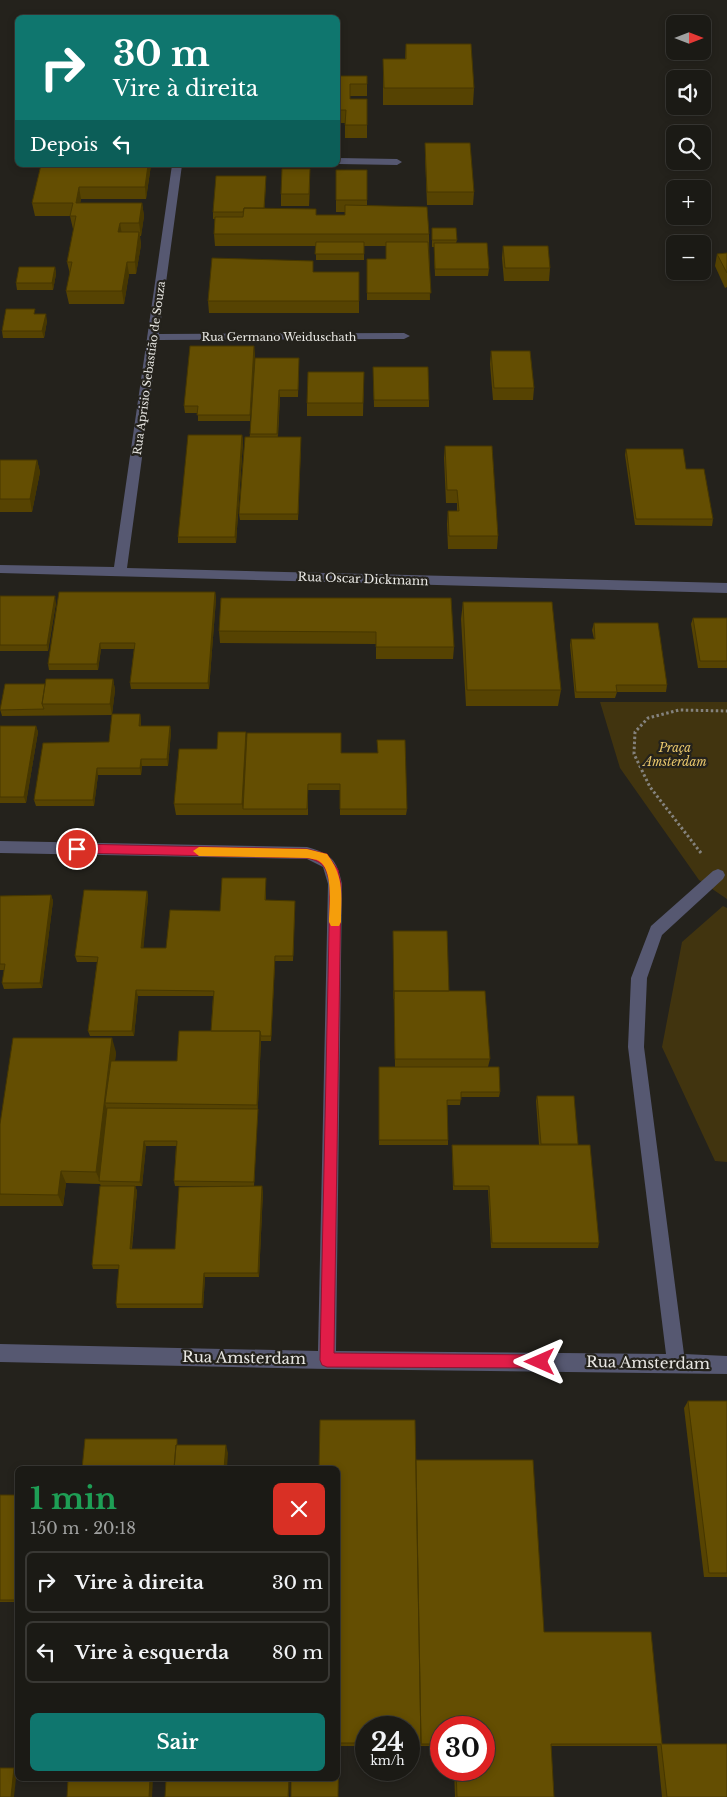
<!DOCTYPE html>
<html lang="pt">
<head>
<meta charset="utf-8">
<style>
	:root { --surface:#1b1a15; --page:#24231e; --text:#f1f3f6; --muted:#a0a1a0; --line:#393834; --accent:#0f766e }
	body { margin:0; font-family:"Libre Baskerville",serif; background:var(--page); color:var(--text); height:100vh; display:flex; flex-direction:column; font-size:19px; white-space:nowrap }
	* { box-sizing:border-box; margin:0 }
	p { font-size:16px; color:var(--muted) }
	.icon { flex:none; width:28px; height:28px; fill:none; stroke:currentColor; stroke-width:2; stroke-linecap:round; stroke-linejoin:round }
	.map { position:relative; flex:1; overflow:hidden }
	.sheet { position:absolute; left:15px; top:1466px; width:325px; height:315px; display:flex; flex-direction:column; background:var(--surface); border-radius:8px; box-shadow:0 2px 8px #0003,0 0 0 1px var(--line) }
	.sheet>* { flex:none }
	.top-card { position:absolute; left:15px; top:15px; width:325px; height:152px; border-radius:8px; box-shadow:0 2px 8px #0003,0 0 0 1px var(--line); background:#0f766e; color:#fff; overflow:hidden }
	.needle { width:32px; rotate:90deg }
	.buttons { position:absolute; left:666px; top:15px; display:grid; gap:10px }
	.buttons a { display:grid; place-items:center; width:45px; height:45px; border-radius:8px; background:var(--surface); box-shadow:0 2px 8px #0003,0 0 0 1px var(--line); font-size:25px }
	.speed { position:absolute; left:355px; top:1716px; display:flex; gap:10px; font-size:25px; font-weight:700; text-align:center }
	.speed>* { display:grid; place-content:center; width:65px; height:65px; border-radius:50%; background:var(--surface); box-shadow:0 2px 8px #0003,0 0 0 1px var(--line); line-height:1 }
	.speed small { font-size:12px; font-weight:400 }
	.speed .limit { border:8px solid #d22; background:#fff; color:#111 }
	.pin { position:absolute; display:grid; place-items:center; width:42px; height:42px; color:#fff; margin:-21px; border:2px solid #fff; border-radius:50%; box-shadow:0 1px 5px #0007 }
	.me { position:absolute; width:55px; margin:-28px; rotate:270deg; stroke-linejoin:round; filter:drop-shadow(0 0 4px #0008) }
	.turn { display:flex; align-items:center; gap:18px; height:105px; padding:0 15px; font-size:22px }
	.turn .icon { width:65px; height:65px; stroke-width:2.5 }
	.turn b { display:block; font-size:35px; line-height:42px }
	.then { display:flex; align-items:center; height:48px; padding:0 15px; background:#0003; gap:10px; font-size:19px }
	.round { display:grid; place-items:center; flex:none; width:52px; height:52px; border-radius:8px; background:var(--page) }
	.head { display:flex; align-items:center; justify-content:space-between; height:85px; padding:0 15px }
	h1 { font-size:30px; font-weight:700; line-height:38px; color:#1e9e55 }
	.primary-button { display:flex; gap:10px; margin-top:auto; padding:10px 15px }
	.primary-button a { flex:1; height:58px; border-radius:8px; background:var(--accent); color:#fff; font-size:20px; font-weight:700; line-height:58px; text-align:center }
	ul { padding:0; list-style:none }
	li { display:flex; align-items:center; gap:15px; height:62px; margin:0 10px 8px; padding:0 5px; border:2px solid var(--line); border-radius:8px }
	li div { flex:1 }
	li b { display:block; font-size:19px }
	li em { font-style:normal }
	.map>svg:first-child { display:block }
	.green { fill:#41340f }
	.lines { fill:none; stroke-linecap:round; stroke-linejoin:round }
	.path { stroke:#84827d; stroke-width:3; stroke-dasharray:2.5 2.5; stroke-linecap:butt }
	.minor { fill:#565871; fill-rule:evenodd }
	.wall { fill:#564302; fill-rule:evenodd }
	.shaded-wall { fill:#463701 }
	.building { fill:#644e02; stroke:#463701 }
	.route { fill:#e11d48; stroke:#92132f }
	.slow { fill:#f59e0b }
	.labels { text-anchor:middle; stroke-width:4.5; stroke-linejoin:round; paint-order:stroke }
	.far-street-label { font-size:11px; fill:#e8e7e3; stroke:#24221c }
	.street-label { font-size:12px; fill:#e8e7e3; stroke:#24221c }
	.park-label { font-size:12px; font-style:italic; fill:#eac86c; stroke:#24221c }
	.near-street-label { font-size:15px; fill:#e8e7e3; stroke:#24221c }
</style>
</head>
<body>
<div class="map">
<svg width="727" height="1797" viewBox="0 0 727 1797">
	<rect width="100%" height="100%" fill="#24221c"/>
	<path class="green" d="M600 702H727V899L699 880 620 768Z
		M723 906 727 908V1162L715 1161 662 1047 682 942Z"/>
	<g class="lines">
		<path class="path" d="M701 853 650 787 634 754 635 732 648 718 679 710 727 711"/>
		<path class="minor" d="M338 158 397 159 402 162 397 165 338 164Z
			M172 165H182L159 334 404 333 410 336 404 339 158 340 127 568 727 583V593L0 573V565L114 567Z
			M0 841 307 847C331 854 337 859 342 884L336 1351 666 1354 628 1047 631 978 651 926 713 871 718 869 723 871 725 875 723 879 662 935 647 978 644 1047 684 1354 727 1356V1374L327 1369 0 1362V1344L318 1351 328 884 323 867 307 859 0 853Z"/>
	</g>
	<path class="wall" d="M406 44 474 88 473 105H383V59H405Z
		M338 76H367V96H350V99H367V138H345V123H338Z
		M425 143 474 192 473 205H427L425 155Z
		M41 165H151L146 199H81L80 203H142L144 216 141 236H140L141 245 136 274H129L124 304H69L66 291 70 274 67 262 74 229H73L70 216H35L32 203Z
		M367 170V206L429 234 430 300H367V259H386V246H364V260H316V246H215L214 234 215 219H213V212L266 182 264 208 316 215H345V212H336V200Z
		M310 182 309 206H281V194Z
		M432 228 457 240 456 243 489 269 488 276H435L434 247H432Z
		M503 246 550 268 549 281H504L502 258Z
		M727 253V287L725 288 715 266 717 254Z
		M55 267 56 274 53 290H17L16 283Z
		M314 272H359V313H209L208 301Z
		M36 314 47 321 44 338H3L2 331Z
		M491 351 534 388 533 400H493L490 364Z
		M255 353 250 421H198V413H185L184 406Z
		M299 358 298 397H280L278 437 301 444 298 520H240L239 514 250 434Z
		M373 367 429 400V407H374Z
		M364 372 363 416H307V403Z
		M242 435 243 442 236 543H178V537Z
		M445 446 498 536 497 549H448L447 524 448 511H457V503H446L444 458Z
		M626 449 713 519 712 526 635 525 625 455Z
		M0 460H37L40 472 32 512H0Z
		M215 592 216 599 209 689H131L130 683 134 649H101L98 670H49L48 664Z
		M0 596 56 603 48 651H0Z
		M221 598 454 647 453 659H376V644L220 643 219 631Z
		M463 602 561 690 558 706H466L461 619Z
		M693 618H727V668H698L691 624Z
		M594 623 667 685 666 692H617L615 698H575L570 645 571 639H594L592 630Z
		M113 679 115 690 112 714H140L141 721V726H170L171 732 168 766H142L141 775H98L94 806H36L34 800 109 742 112 715 2 716 0 709 45 684Z
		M0 726H36L38 732 26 803H0Z
		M247 737 341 753 407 809 406 815H340V790H308V815H176L174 804Z
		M266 884V900L295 906 293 961H275L271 1041H261L254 1186 263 1191 259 1277H205L203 1308H117L116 1304 119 1269H93L92 1265 133 1186H101L100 1184 66 1183 63 1206H0V1124L116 1052 115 1061H177L211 1031 213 996H138L134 1036H90L88 1031 97 962H77L75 956 147 891 148 897 143 948H166L220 911ZM146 1146H176L174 1181 175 1186H248L175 1249H132L137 1191 135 1186H142Z
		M51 895 53 901 42 988 4 989 2 983 4 970H0V896Z
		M393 931 449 991 490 1059 488 1067 500 1092 499 1097H461L460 1105H447L448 1140V1145H379V1067H395Z
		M537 1096 578 1144 599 1243 598 1248H491L488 1190H453L452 1150V1145H539L536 1101Z
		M688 1401H727V1577H704L684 1408Z
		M416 1460 544 1632 662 1744 727 1797H662L657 1746H551L554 1797H455L454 1770H484L441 1728V1746H409V1728H366V1746H338V1469Z
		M0 1495H18V1602H0Z"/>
	<path class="shaded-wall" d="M148 165H151L146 199 145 187Z
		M310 169V182L309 206V194Z
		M266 176V182L264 219 263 212Z
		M79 187 81 199 78 216 76 203Z
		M142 203 144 216 141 236 139 223Z
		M120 223 122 235 118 232Z
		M139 232 141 245 136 274 135 262Z
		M127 262 129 274 124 304 122 291Z
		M55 267 56 274 53 290 52 283Z
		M46 314 47 321 44 338 42 331Z
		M254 346 255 353 250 421V415Z
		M279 390 280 397 277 441V434Z
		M242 435 243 442 236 543 235 537Z
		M301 437V444L298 520V514Z
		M37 460 40 472 32 512 30 499Z
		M215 592 216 599 209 689 208 683Z
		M55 596 56 603 48 651 47 645Z
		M100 643 101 649 98 670 97 664Z
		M113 679 115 690 112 715 110 704Z
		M140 714 141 721 140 732 139 726Z
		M36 726 38 732 26 803 24 797Z
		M170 726 171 732 168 766 167 759Z
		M246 732 247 743 243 809 242 804Z
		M141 759 142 766 141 775 140 768Z
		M97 768 98 775 94 806 93 800Z
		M147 891 148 897 143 954 141 948Z
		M51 895 53 901 42 988 40 983Z
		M275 956V961L271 1041V1036Z
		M136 990 138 996 134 1036 132 1031Z
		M260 1031 261 1041 254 1186V1182L258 1109 257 1105Z
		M112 1038 116 1052 110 1103H105L108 1113 100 1181 96 1172Z
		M144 1141 146 1146 142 1186 140 1182Z
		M61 1171 66 1183 63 1206 58 1195Z
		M135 1186 137 1191 131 1253 130 1249Z
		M262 1186 263 1191 259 1277 258 1273Z
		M204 1273 205 1277 203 1308 202 1304Z
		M226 1445 228 1453 227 1469H224Z
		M18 1584V1602L16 1600Z
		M14 1768 17 1769 14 1797H11Z
		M150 1779H153L152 1797H149Z
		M289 1779H290L289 1797H288Z"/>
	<path class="building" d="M406 44H471L474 88H384L383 59H406Z
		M338 76H367V84H350V99H367V125H345L346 110H338Z
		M425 143H470L474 192H427Z
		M41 165H148L145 187H79L76 203H142L139 223H120L118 232H139L135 262H127L122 291H66L72 262H67L76 216H70L73 203H32Z
		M282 169H310L309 194H281Z
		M336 170H367V200H336Z
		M216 176H266L264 208H244L243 212H213Z
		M345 205 427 207 429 234H214L215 217H243L244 208 316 209V215H345Z
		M432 228H456L457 240H432Z
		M316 242H364V254H315Z
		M386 242H428L431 293H367V259H386Z
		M434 243H487L489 269H435Z
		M503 246H548L550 268H505Z
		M727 253V273L717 254Z
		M212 258 313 261V272H359V301H208Z
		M19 267H55L52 283H16Z
		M6 309H35L34 314H46L42 331H2Z
		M190 346H254L250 415H197L198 406H184Z
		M491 351H530L534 388H494Z
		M255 358H299L298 390H279L277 434H250Z
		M373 367H428L429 400H374Z
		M308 372H364L363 403H307Z
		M188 435H242L235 537H178Z
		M245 437H301L298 514H239Z
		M445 446H492L498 536H449L448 511H459L457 490H447Z
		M626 449H683L686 469H704L713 519H636Z
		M0 460H37L30 499H0Z
		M59 592H215L208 683H130L135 643H100L97 664H48Z
		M0 596H55L47 645H0Z
		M221 598H451L454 647H376V632L219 631Z
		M463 602H552L561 690H467Z
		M693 618H727V661H700Z
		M594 623H658L667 685H616L617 692H576L571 639H595Z
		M46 679H113L110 704H42Z
		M5 684H45L42 704 44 709 0 710Z
		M112 714H140L139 726H170L167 759H141L140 768H97L93 800H34L43 743 109 742Z
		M0 726H36L24 797H0Z
		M218 732H246L242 804H174L179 749H217Z
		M247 733H341V753H378L377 740H405L407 809H340V784H308L307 809H243Z
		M222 878H266L265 900 295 901 293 956H275L271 1036H261L260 1031H211L214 991 136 990 132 1031H88L98 957 75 956 84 890 147 891 141 948H166L170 910 220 911Z
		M51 895 40 983H2L5 964H0V896Z
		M393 931H447L449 991H394V999Z
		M394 991H485L490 1059H395Z
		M179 1031H260L257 1105 105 1103 111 1061H177Z
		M13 1038H112L96 1172 61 1171 58 1195 0 1194V1124Z
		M379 1067H499L500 1092H461V1100H447L448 1140H379Z
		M537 1096H574L578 1144H541Z
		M107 1108 258 1109 254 1182 174 1181 177 1141H144L140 1182 99 1181Z
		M452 1145H590L599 1243H492L489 1186H454Z
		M100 1186H135L130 1249H175L179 1187 262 1186 258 1273H204L202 1304H116L119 1265H92Z
		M688 1401H727V1573H709Z
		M320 1420H415L421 1743H409V1728H366V1743H338V1469H319Z
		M85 1439H177V1445H176L174 1469H82Z
		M176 1445H226L224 1469H174Z
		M416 1460H533L544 1632H651L662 1744H727V1797H667L661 1744H551L554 1797H457L456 1770H484V1728H441V1744H421Z
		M0 1495H18V1584L16 1600H0Z
		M338 1749H339L338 1797H291V1779H338Z
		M0 1768H14L11 1797H0Z
		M68 1779H150L149 1797H67Z
		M166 1779H289L288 1797H165Z"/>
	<path class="route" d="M77 844 307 849 327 854 338 870 341 884 334 1353 540 1355 545 1357 547 1362 545 1366 540 1368 327 1367 322 1365 320 1360 330 884C326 868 325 862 307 858L77 853 71 849Z"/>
	<path class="slow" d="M199 847 307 849 327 854C345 878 341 894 341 922L339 926H331L329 922C329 907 334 870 319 861 316 859 311 859 307 858L199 856 193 851Z"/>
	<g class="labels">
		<g class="far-street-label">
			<text x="279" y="341">Rua Germano Weiduschath</text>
			<text transform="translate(149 368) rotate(-82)" y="4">Rua Aprisio Sebastião de Souza</text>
		</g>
		<g class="street-label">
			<text transform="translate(363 579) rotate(2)" y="4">Rua Oscar Dickmann</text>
		</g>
		<g class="park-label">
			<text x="675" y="752">Praça<tspan x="675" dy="14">Amsterdam</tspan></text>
		</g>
		<g class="near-street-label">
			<text transform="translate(244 1358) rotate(1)" y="5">Rua Amsterdam</text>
			<text transform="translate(648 1363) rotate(1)" y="5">Rua Amsterdam</text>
		</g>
	</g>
</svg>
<div class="buttons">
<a><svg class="needle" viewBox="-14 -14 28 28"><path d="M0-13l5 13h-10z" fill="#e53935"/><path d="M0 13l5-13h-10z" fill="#a0a1a0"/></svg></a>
<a><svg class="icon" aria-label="sound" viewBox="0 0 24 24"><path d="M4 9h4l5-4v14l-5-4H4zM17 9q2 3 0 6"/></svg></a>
<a><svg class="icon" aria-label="search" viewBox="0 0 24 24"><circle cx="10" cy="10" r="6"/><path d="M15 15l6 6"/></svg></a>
<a>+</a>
<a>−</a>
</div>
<div class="speed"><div>24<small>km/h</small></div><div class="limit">30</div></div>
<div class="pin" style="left:77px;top:849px;background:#d93025"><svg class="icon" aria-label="arrive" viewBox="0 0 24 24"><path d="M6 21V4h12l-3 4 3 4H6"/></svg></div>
<svg class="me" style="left:540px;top:1362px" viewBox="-20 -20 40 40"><path d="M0-17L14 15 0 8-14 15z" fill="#e11d48" stroke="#fff" stroke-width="4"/></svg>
<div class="top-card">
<div class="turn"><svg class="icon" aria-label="right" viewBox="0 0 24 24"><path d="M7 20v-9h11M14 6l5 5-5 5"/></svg><div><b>30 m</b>Vire à direita</div></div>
<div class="then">Depois<svg class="icon" aria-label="left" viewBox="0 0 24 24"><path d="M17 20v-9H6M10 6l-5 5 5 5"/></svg></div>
</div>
<section class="sheet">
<div class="head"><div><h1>1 min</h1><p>150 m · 20:18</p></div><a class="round" style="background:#d93025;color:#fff"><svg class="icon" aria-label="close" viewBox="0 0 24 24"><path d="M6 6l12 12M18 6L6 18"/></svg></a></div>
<ul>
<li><svg class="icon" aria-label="right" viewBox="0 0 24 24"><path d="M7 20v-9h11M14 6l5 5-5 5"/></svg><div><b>Vire à direita</b></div><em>30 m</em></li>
<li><svg class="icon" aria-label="left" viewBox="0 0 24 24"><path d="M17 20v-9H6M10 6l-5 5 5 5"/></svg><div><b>Vire à esquerda</b></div><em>80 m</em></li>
</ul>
<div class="primary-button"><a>Sair</a></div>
</section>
</div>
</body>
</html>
